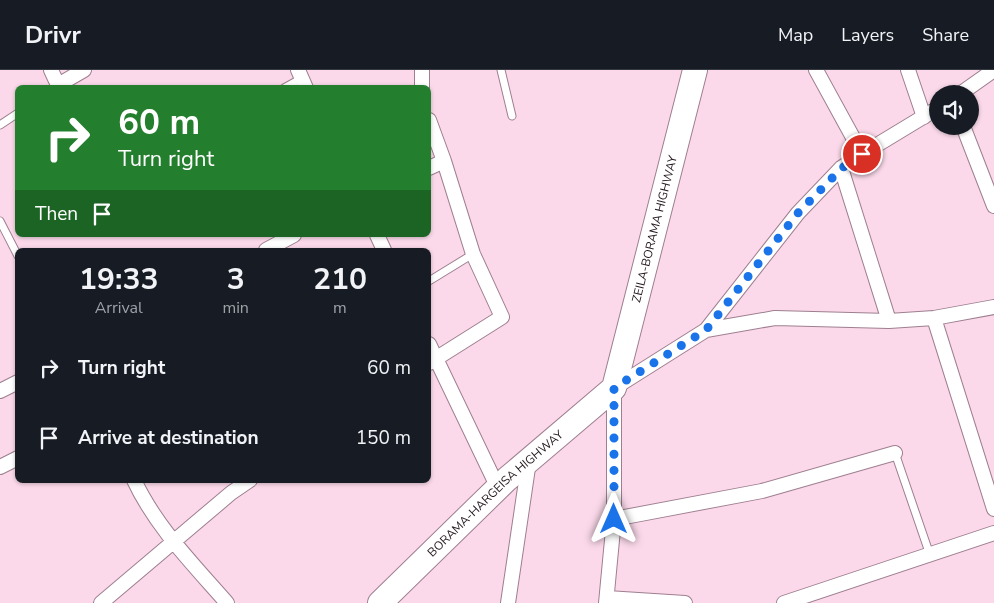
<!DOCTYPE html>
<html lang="en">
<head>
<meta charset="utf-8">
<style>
	:root { --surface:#171b24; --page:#242831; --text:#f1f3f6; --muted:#9ea1a6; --line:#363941 }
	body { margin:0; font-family:"Nunito Sans",sans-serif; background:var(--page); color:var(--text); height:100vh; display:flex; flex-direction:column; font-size:19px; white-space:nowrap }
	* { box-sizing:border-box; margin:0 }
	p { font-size:16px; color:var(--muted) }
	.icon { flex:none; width:28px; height:28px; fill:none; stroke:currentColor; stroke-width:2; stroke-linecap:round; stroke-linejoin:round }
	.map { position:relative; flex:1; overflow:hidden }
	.side { position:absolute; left:15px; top:178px; width:416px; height:235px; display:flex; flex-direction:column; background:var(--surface); border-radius:8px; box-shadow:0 1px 4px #0004 }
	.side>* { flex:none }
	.hud { position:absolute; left:15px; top:15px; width:416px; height:152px; border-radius:8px; box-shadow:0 1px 4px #0004; background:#237e2d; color:#fff; overflow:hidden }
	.tools { position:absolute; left:929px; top:15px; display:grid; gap:10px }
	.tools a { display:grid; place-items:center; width:50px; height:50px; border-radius:50%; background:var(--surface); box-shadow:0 1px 4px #0004; font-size:25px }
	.pin { position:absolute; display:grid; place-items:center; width:42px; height:42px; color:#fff; margin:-21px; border:2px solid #fff; border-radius:50%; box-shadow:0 1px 5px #0007 }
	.me { position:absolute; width:55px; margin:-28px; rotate:0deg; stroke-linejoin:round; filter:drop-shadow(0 0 4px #0008) }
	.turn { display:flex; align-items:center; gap:18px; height:105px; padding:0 20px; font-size:22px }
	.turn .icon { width:65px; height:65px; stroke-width:2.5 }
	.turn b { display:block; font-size:35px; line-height:42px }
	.then { display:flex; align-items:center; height:48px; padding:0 20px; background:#0003; gap:10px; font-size:19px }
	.eta { display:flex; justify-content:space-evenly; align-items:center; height:85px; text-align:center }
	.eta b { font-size:30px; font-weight:700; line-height:35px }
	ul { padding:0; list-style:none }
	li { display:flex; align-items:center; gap:15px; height:70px; padding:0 20px }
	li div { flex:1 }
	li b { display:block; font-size:19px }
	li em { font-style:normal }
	header { display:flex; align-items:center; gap:30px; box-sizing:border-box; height:70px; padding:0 25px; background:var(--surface); border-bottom:1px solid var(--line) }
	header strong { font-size:24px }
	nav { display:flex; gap:28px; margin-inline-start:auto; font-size:18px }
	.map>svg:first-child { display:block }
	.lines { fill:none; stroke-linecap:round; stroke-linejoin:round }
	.service-casing { stroke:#9e7f8f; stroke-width:9 }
	.minor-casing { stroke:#9e7f8f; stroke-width:16 }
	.trunk-casing { stroke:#9e7f8f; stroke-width:26 }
	.service { stroke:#fff; stroke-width:7 }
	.minor { stroke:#fff; stroke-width:14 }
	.trunk { stroke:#fff; stroke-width:24 }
	.route { stroke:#1a73e8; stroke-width:9; stroke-dasharray:0 16.2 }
	.labels { text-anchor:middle; stroke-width:4; stroke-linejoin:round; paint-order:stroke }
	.street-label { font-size:12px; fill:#24191f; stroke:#fff }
</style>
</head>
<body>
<header>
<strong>Drivr</strong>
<nav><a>Map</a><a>Layers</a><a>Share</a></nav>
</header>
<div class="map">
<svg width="994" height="533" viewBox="0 0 994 533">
	<rect width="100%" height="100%" fill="#fbd9ea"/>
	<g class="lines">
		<defs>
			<path id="service" d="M501 0 512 46
				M284 18 302 8
				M0 55 18 43
				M0 151 18 186
				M429 211 473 184
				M895 383 930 485"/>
			<path id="minor" d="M51 0 58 15 84 0
				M298 0 306 18
				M422 0V18
				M816 0 862 84
				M908 0 924 47
				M960 24 994 0
				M429 50 444 91 473 184 502 247 429 293
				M963 56 994 136
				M429 98 444 91
				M841 98 889 251
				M377 165 384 180
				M266 180 294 165
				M934 248 994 439
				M706 260 775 248 889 251 934 248 994 237
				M429 274 498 418
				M0 321 18 312
				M0 397 18 388
				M134 410C156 457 193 494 227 533
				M614 449 762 421 895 383
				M607 528 685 533
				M101 533 231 423 250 410
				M508 533 529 391
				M606 533 614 449V318L706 260 798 143 841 98 862 84 938 38
				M784 533 994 463"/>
			<g id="trunk">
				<path id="s1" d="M380 533 507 409 614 318 695 0"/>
			</g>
		</defs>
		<use href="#service" class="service-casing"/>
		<use href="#minor" class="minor-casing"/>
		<use href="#trunk" class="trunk-casing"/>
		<use href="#service" class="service"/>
		<use href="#minor" class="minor"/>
		<use href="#trunk" class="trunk"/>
	</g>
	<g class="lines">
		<path class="route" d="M614 449V318L706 260 798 143 842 98 862 84"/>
	</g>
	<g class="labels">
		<g class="street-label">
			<text dy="4" stroke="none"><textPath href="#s1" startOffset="482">ZEILA-BORAMA HIGHWAY</textPath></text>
			<text dy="4" stroke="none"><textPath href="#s1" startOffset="159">BORAMA-HARGEISA HIGHWAY</textPath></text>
		</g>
	</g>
</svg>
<div class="tools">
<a><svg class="icon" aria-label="sound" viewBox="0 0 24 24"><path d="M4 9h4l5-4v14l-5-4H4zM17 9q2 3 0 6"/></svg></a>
</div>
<div class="pin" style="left:862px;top:84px;background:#d93025"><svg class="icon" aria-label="arrive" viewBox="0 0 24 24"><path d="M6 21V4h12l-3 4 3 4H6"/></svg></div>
<svg class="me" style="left:614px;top:449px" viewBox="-20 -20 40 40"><path d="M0-17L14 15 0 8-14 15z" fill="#1a73e8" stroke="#fff" stroke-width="4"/></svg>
<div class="hud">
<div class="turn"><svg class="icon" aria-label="right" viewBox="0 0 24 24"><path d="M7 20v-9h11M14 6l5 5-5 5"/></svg><div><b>60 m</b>Turn right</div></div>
<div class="then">Then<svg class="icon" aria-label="arrive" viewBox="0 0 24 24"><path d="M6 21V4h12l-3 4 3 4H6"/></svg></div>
</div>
<section class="side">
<div class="eta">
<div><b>19:33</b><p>Arrival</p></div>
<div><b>3</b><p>min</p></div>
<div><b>210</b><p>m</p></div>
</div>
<ul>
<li><svg class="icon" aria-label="right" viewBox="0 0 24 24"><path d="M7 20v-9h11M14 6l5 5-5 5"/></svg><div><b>Turn right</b></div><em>60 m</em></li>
<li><svg class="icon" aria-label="arrive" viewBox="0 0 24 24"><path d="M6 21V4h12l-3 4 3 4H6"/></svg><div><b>Arrive at destination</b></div><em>150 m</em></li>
</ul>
</section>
</div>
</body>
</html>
